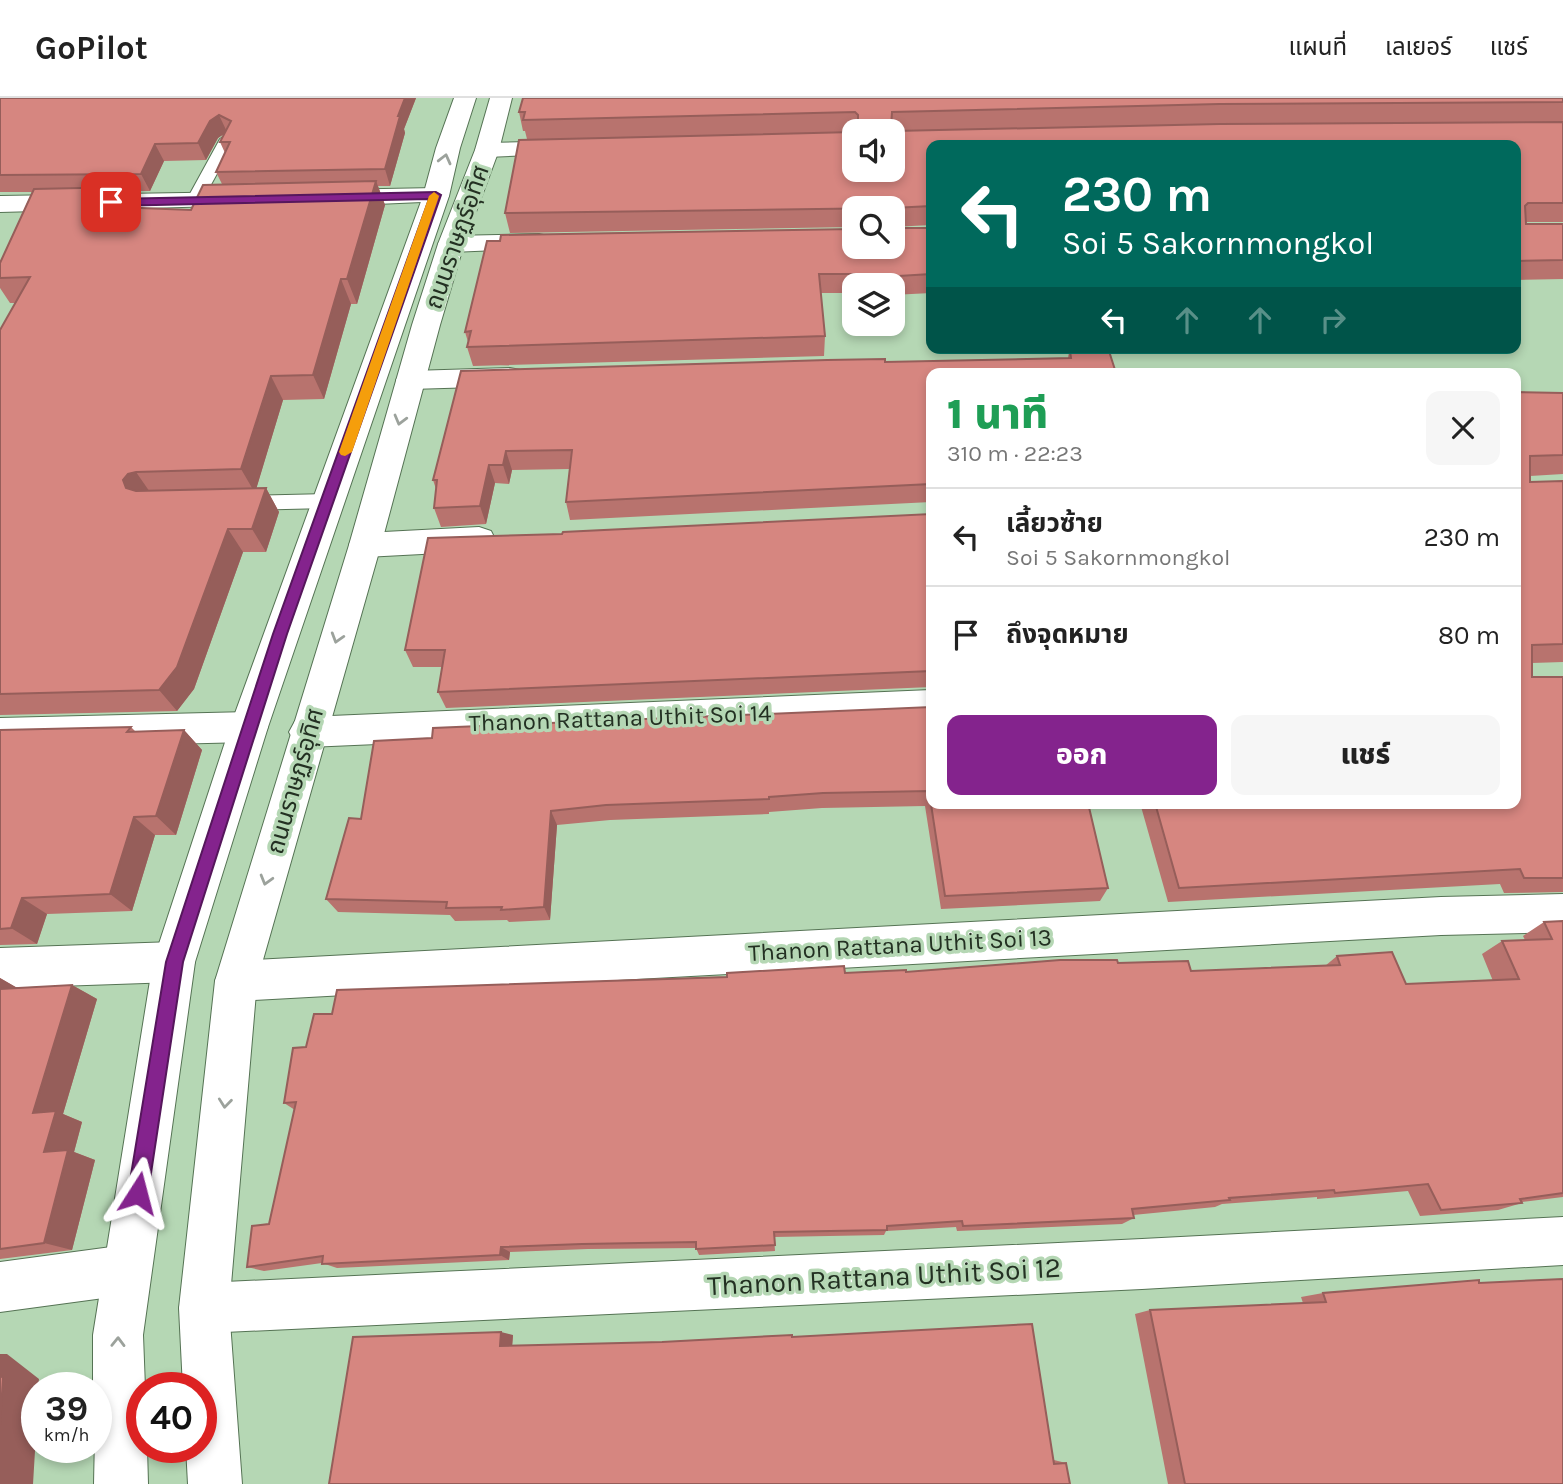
<!DOCTYPE html>
<html lang="th">
<head>
<meta charset="utf-8">
<style>
	:root { --surface:#fff; --page:#f6f6f6; --text:#222; --muted:#767676; --line:#e0e0e0; --accent:#84238d }
	body { margin:0; font-family:Karla,"Noto Sans Thai",sans-serif; background:var(--page); color:var(--text); height:100vh; display:flex; flex-direction:column; font-size:26px; white-space:nowrap }
	* { box-sizing:border-box; margin:0 }
	p { font-size:23px; color:var(--muted) }
	.icon { flex:none; width:38px; height:38px; fill:none; stroke:currentColor; stroke-width:2; stroke-linecap:round; stroke-linejoin:round }
	.map { position:relative; flex:1; overflow:hidden }
	.panel { position:absolute; left:926px; top:270px; width:595px; height:441px; display:flex; flex-direction:column; background:var(--surface); border-radius:14px; box-shadow:0 4px 10px #0003 }
	.panel>* { flex:none }
	.banner { position:absolute; left:926px; top:42px; width:595px; height:214px; border-radius:14px; box-shadow:0 4px 10px #0003; background:#00695c; color:#fff; overflow:hidden }
	.controls { position:absolute; left:842px; top:21px; display:grid; gap:14px }
	.controls a { display:grid; place-items:center; width:63px; height:63px; border-radius:14px; background:var(--surface); box-shadow:0 4px 10px #0003; font-size:35px }
	.speed { position:absolute; left:21px; top:1274px; display:flex; gap:14px; font-size:35px; font-weight:700; text-align:center }
	.speed>* { display:grid; place-content:center; width:91px; height:91px; border-radius:50%; background:var(--surface); box-shadow:0 4px 10px #0003; line-height:1 }
	.speed small { font-size:18px; font-weight:400 }
	.speed .limit { border:10px solid #d22; background:#fff; color:#111 }
	.pin { position:absolute; display:grid; place-items:center; width:60px; height:60px; color:#fff; margin:-30px; border-radius:14px; box-shadow:0 4px 10px #0006 }
	.me { position:absolute; width:77px; margin:-38px; rotate:9deg; stroke-linejoin:round; filter:drop-shadow(0 0 5px #0008) }
	.turn { display:flex; align-items:center; gap:24px; height:147px; padding:0 21px; font-size:32px }
	.turn .icon { width:91px; height:91px; stroke-width:2.5 }
	.turn b { display:block; font-size:49px; line-height:60px }
	.lanes { display:flex; align-items:center; height:66px; padding:0 21px; background:#0003; justify-content:center; gap:35px; direction:ltr }
	.lanes .off { opacity:.35 }
	.round { display:grid; place-items:center; flex:none; width:74px; height:74px; border-radius:14px; background:var(--page) }
	.head { display:flex; align-items:center; justify-content:space-between; height:119px; padding:0 21px }
	h1 { font-size:42px; font-weight:800; line-height:52px; color:#1e9e55 }
	.primary-button { display:flex; gap:14px; margin-top:auto; padding:14px 21px }
	.primary-button a { flex:1; height:80px; border-radius:14px; background:var(--accent); color:#fff; font-size:28px; font-weight:800; line-height:80px; text-align:center }
	.primary-button a+a { background:var(--page); color:var(--text) }
	ul { padding:0; list-style:none }
	li { display:flex; align-items:center; gap:21px; height:98px; padding:0 21px; border-top:2px solid var(--line) }
	li div { flex:1 }
	li b { display:block; font-size:26px }
	li em { font-style:normal }
	header { display:flex; align-items:center; gap:42px; box-sizing:border-box; height:98px; padding:0 35px; background:var(--surface); border-bottom:2px solid var(--line) }
	header strong { font-size:33px }
	nav { display:flex; gap:38px; margin-inline-start:auto; font-size:24px }
	.map>svg:first-child { display:block }
	.lines { fill:none; stroke-linecap:round; stroke-linejoin:round }
	.lane-casing { stroke:#557354; stroke-width:2 }
	.street-casing { stroke:#557354; stroke-width:2 }
	.secondary-casing { stroke:#557354; stroke-width:2 }
	.lane { fill:#fff; fill-rule:evenodd }
	.street { fill:#fff; fill-rule:evenodd }
	.secondary { fill:#fff; fill-rule:evenodd }
	.wall { fill:#b8736e; fill-rule:evenodd }
	.shaded-wall { fill:#965e5a }
	.building { fill:#d68680; stroke:#965e5a; stroke-width:2 }
	.oneway { stroke:#9ca29c }
	.route { fill:#84238d; stroke:#56175c; stroke-width:2 }
	.slow { fill:#f59e0b }
	.labels { text-anchor:middle; stroke-width:7; stroke-linejoin:round; paint-order:stroke }
	.street-label { font-size:24px; fill:#233022; stroke:#b5d7b4 }
	.near-street-label { font-size:28px; fill:#233022; stroke:#b5d7b4 }
</style>
</head>
<body>
<header>
<strong>GoPilot</strong>
<nav><a>แผนที่</a><a>เลเยอร์</a><a>แชร์</a></nav>
</header>
<div class="map">
<svg width="1563" height="1386" viewBox="0 0 1563 1386">
	<rect width="100%" height="100%" fill="#b5d7b4"/>
	<g class="lines">
		<defs>
			<path id="lane" d="M228 36 236 41 202 103 194 108 188 106 186 103 220 41Z
				M328 396 335 398 338 403 335 408 328 410 241 412 234 410 231 405 234 400 241 398Z"/>
			<path id="street" d="M569 43 577 45 581 50 577 55 487 59 479 57 475 52 479 47 487 45Z
				M436 90 445 93 449 98 445 103 331 108 322 105 318 100 322 95 331 92Z
				M246 94 255 97 259 102 255 107 0 114V98Z
				M539 136 548 138 552 144 548 150 451 154 442 152 438 146 442 140 451 138Z
				M510 270 520 272 525 279 520 286 510 288 411 291 401 289 396 282 401 275 411 273Z
				M479 429 491 433 495 441 491 449 479 453 365 459 353 456 349 447 353 438 365 435Z
				M931 592V622L308 649 295 645 289 634 295 623 308 619Z
				M249 614 262 618 268 629 262 640 249 644 0 650V620Z
				M1563 796V834L1441 837 236 903 221 897 215 883 221 869 236 863 1441 799Z
				M174 844 189 850 195 864 189 878 174 884 0 890V850Z
				M1563 1119V1167L1142 1191 204 1235 186 1228 179 1210 186 1192 204 1185 1142 1141Z
				M126 1147 143 1155 151 1172 143 1189 126 1197 0 1214V1164Z"/>
			<path id="secondary" d="M454 0H476L460 50 449 98 268 629 195 864 143 1237 145 1290H142V1349H147L148 1386H94L96 1290H93V1237L153 864 230 629 423 98 436 50Z
				M490 0H512L499 52 464 146 440 227 381 447 257 883 229 1210 242 1386H188L186 1349H201V1290H183L179 1210 215 883 349 447 412 227 438 146 475 52Z"/>
		</defs>
		<use href="#lane" class="lane-casing"/>
		<use href="#street" class="street-casing"/>
		<use href="#secondary" class="secondary-casing"/>
		<use href="#lane" class="lane"/>
		<use href="#street" class="street"/>
		<use href="#secondary" class="secondary"/>
	</g>
	<path class="wall" d="M0 0H416L404 31 405 35 390 88H378L385 107 357 206H351L324 301 283 302 256 391 266 390 279 414 266 454H243L194 591 177 613 0 617V232L15 205H10L0 190V165L32 94H0ZM225 35 220 44 225 55 216 74 222 86 191 112 138 110 129 93H150L164 63 206 62 218 40Z
		M1563 0V124H1526V126H1563V181L1516 182V47H931V127L892 129V110H854V129L510 135 505 115 527 41 525 33H523L519 14Z
		M894 130H931V195L892 197V187H854V195H821L825 238 824 258 473 268 467 249 468 244 465 234Z
		M1059 250H1108L1116 275H931V404L570 422 566 404 570 371 512 372 509 386 495 385 486 426 441 429 434 410 436 391 433 382 461 273 1068 260 1069 254Z
		M1516 294 1563 295V376L1530 378V384L1563 383V564L1532 565V579H1563V794L1504 795 1500 786 1168 804 1140 705H1516Z
		M931 416V589L446 610 438 594 442 569H413L405 552 562 436Z
		M931 609 1108 790 1100 803 941 811 925 708 822 710 769 714V716L610 722 557 727 550 822 509 824 507 822 455 823 450 817 338 814 326 801 361 721 432 640Z
		M131 629 136 634 184 632 202 652 176 737H155L132 813 47 816 37 846 0 847V632Z
		M1563 823V1099L1522 1104V1105L1498 1112 1420 1118 1408 1093 1317 1101V1099L1222 1106 1215 1109 1133 1117 1134 1120 1122 1126 957 1133 956 1129 886 1133 884 1137 774 1139 775 1153 699 1157 696 1150 588 1151 510 1154 509 1162 337 1170 322 1165 264 1173 247 1169 269 1126 295 1012 284 1005 306 949 332 916 845 875 906 874 1118 865 1191 873 1325 868 1337 858 1406 886 1493 883 1482 856 1502 843 1525 842 1523 838 1544 824Z
		M0 880 17 890 72 887 97 901 63 1016 82 1024 74 1054 95 1062 72 1152 0 1161Z
		M1479 1185 1563 1386H1168L1135 1216 1150 1212 1303 1205 1301 1199 1323 1195Z
		M513 1237 512 1248 662 1244 792 1239 1054 1362 1066 1365 1070 1386H329Z"/>
	<path class="shaded-wall" d="M405 0H416L404 31 405 35 390 88 385 71 398 18Z
		M219 17 227 34 218 40 206 62 198 45 210 23Z
		M155 46 164 63 150 93 141 76Z
		M376 83 385 107 357 206 347 181Z
		M127 89 140 113 117 109Z
		M341 181 351 206 324 301 313 277Z
		M271 278 283 302 255 395 241 371Z
		M506 353 512 372 509 386 503 367Z
		M489 367 495 385 486 426 480 408Z
		M136 374 152 397 140 406 126 390 123 382 128 376Z
		M266 390 279 414 266 454 252 431Z
		M228 431 243 454 194 591 177 613 159 592Z
		M184 632 202 652 176 737 156 718Z
		M551 713 557 727 550 822 544 809Z
		M134 719 155 737 132 813 110 796Z
		M22 800 47 816 37 846 11 830Z
		M0 880 21 892 0 897Z
		M72 887 97 901 63 1016 82 1024 74 1054 95 1062 72 1152 44 1145V1054L33 1015Z
		M501 1149 510 1154 509 1162 500 1157Z
		M501 1234 513 1237 512 1250 500 1248Z
		M0 1256H7L39 1281 38 1290H37V1320L33 1386H0Z"/>
	<path class="building" d="M0 0H405L398 18H400L385 71 216 74 230 44H220L231 23 219 17 210 23 198 45 155 46 141 76 0 77Z
		M523 0H1563V4L1219 6 892 14 891 30 894 33 1220 26 1563 24V105H1528L1525 108 1526 126H1563V162L1516 163V47H931V108L892 110 505 115 519 42 854 34V72H892V33H855L858 31V17L855 14 523 22 525 14H519Z
		M376 83 347 181H341L313 277 271 278 241 371 136 374 128 376 123 382 126 390 136 393 266 390 252 431H228L177 569 159 592 0 596V232L30 179 0 180V165L34 91 127 89 117 109 191 112 203 87Z
		M892 129 894 130H931V176L882 179 881 176H819L825 238 467 249 471 233 465 234 487 143H500L501 137 854 131V149H892Z
		M1073 250H1108L1116 275H931V386L566 404 572 352 506 353 503 367H489L480 408 434 410 437 382H433L461 273 827 262 885 261V264L1071 260 1070 253Z
		M1516 294 1563 295V357L1530 358V384L1563 383V546L1532 547V579H1563V780H1524L1520 771 1179 790 1155 705H1516Z
		M931 416V480H930L931 485V573L438 594 445 552H405L428 440 562 436 563 434Z
		M931 609V705H1088L1108 790 945 798 929 693 823 695 769 699V701L606 707 551 713 544 809 501 812 502 809 446 810 447 804 326 801 349 720 361 721 374 643 432 640 433 630Z
		M131 629 127 634 184 632 156 718 134 719 110 796 22 800 11 830 0 831V632Z
		M1563 823V1095L1520 1101 1522 1105 1441 1112 1428 1086 1335 1095 1334 1092 1229 1100 1230 1102 1132 1111 1134 1120 963 1128 962 1123 887 1128V1132L774 1134 775 1147 696 1151V1144L582 1146 501 1149 500 1157 322 1166 323 1158 247 1169 252 1128 269 1126 296 1004 284 1005 293 950 306 949 314 916H332L337 892 727 879V875L844 868 845 875 906 872V874L1060 862H1117L1118 865 1188 863 1191 873 1340 867 1337 858 1392 854 1406 886 1519 881 1502 843 1552 841 1544 824Z
		M72 887 33 1015 56 1013 44 1054 68 1052 44 1145 0 1151V891Z
		M1563 1181V1386H1185L1150 1212 1326 1204 1323 1195 1479 1182V1185Z
		M1032 1226 1054 1366 1066 1365 1070 1386H329L353 1239 501 1234 500 1248 662 1244 792 1237V1239Z
		M0 1277 3 1280 0 1327Z"/>
	<defs><path id="oneway-chevron" d="M-2-3.5L2.5 0L-2 3.5" fill="none" stroke-width="1.6" stroke-linecap="round" stroke-linejoin="round" transform="scale(1.75)"/></defs>
	<g class="oneway">
		<use href="#oneway-chevron" transform="translate(445 61) rotate(-76)"/>
		<use href="#oneway-chevron" transform="translate(400 322) rotate(105)"/>
		<use href="#oneway-chevron" transform="translate(337 540) rotate(107)"/>
		<use href="#oneway-chevron" transform="translate(266 782) rotate(106)"/>
		<use href="#oneway-chevron" transform="translate(225 1005) rotate(96)"/>
		<use href="#oneway-chevron" transform="translate(118 1244) rotate(-89)"/>
	</g>
	<path class="route" d="M436 94 441 97 287 536 183 864 148 1095 145 1102 138 1105 131 1102 128 1095 166 864 273 536 429 101 111 108 105 104 111 101Z"/>
	<path class="slow" d="M434 94 439 98 352 354 345 358 341 357 339 354 429 98Z"/>
	<g class="labels">
		<g class="street-label">
			<text transform="translate(457 139) rotate(-71)" y="8">ถนนราษฏร์อุทิศ</text>
			<text transform="translate(620 620) rotate(-2)" y="8">Thanon Rattana Uthit Soi 14</text>
			<text transform="translate(295 683) rotate(-74)" y="8">ถนนราษฏร์อุทิศ</text>
			<text transform="translate(900 847) rotate(-3)" y="8">Thanon Rattana Uthit Soi 13</text>
		</g>
		<g class="near-street-label">
			<text transform="translate(884 1178) rotate(-3)" y="10">Thanon Rattana Uthit Soi 12</text>
		</g>
	</g>
</svg>
<div class="controls">
<a><svg class="icon" aria-label="sound" viewBox="0 0 24 24"><path d="M4 9h4l5-4v14l-5-4H4zM17 9q2 3 0 6"/></svg></a>
<a><svg class="icon" aria-label="search" viewBox="0 0 24 24"><circle cx="10" cy="10" r="6"/><path d="M15 15l6 6"/></svg></a>
<a><svg class="icon" aria-label="layers" viewBox="0 0 24 24"><path d="M12 4l9 5-9 5-9-5zM3 14l9 5 9-5"/></svg></a>
</div>
<div class="speed"><div>39<small>km/h</small></div><div class="limit">40</div></div>
<div class="pin" style="left:111px;top:104px;background:#d93025"><svg class="icon" aria-label="arrive" viewBox="0 0 24 24"><path d="M6 21V4h12l-3 4 3 4H6"/></svg></div>
<svg class="me" style="left:138px;top:1095px" viewBox="-20 -20 40 40"><path d="M0-17L14 15 0 8-14 15z" fill="#84238d" stroke="#fff" stroke-width="4"/></svg>
<div class="banner">
<div class="turn"><svg class="icon" aria-label="left" viewBox="0 0 24 24"><path d="M17 20v-9H6M10 6l-5 5 5 5"/></svg><div><b>230 m</b>Soi 5 Sakornmongkol</div></div>
<div class="lanes"><svg class="icon" aria-label="left" viewBox="0 0 24 24"><path d="M17 20v-9H6M10 6l-5 5 5 5"/></svg><svg class="icon off" aria-label="ahead" viewBox="0 0 24 24"><path d="M12 20V5M6 11l6-6 6 6"/></svg><svg class="icon off" aria-label="ahead" viewBox="0 0 24 24"><path d="M12 20V5M6 11l6-6 6 6"/></svg><svg class="icon off" aria-label="right" viewBox="0 0 24 24"><path d="M7 20v-9h11M14 6l5 5-5 5"/></svg></div>
</div>
<section class="panel">
<div class="head"><div><h1>1 นาที</h1><p>310 m · 22:23</p></div><a class="round"><svg class="icon" aria-label="close" viewBox="0 0 24 24"><path d="M6 6l12 12M18 6L6 18"/></svg></a></div>
<ul>
<li><svg class="icon" aria-label="left" viewBox="0 0 24 24"><path d="M17 20v-9H6M10 6l-5 5 5 5"/></svg><div><b>เลี้ยวซ้าย</b><p>Soi 5 Sakornmongkol</p></div><em>230 m</em></li>
<li><svg class="icon" aria-label="arrive" viewBox="0 0 24 24"><path d="M6 21V4h12l-3 4 3 4H6"/></svg><div><b>ถึงจุดหมาย</b></div><em>80 m</em></li>
</ul>
<div class="primary-button"><a>ออก</a><a>แชร์</a></div>
</section>
</div>
</body>
</html>
